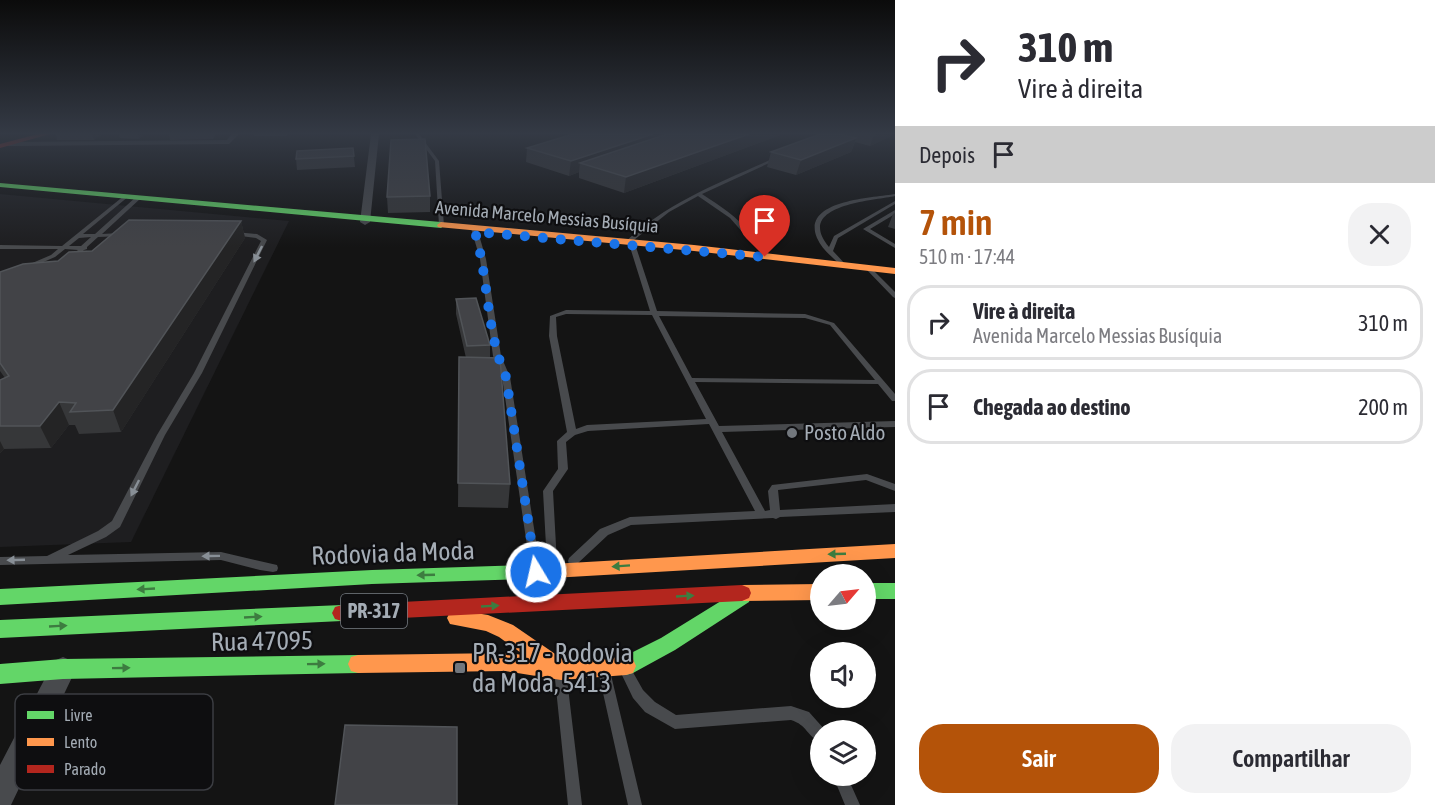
<!DOCTYPE html>
<html lang="pt">
<head>
<meta charset="utf-8">
<style>
	:root { --surface:#fff; --page:#f2f2f3; --text:#2b2b33; --muted:#7c7c81; --line:#e1e1e2; --accent:#b45309 }
	body { margin:0; font-family:"Asap Condensed",sans-serif; background:var(--page); color:var(--text); height:100vh; display:flex; flex-direction:column; font-size:22px; white-space:nowrap }
	* { box-sizing:border-box; margin:0 }
	p { font-size:20px; color:var(--muted) }
	.icon { flex:none; width:33px; height:33px; fill:none; stroke:currentColor; stroke-width:2; stroke-linecap:round; stroke-linejoin:round }
	.map { position:relative; flex:1; overflow:hidden }
	.panel { display:flex; flex-direction:column; background:var(--surface); width:540px }
	.panel>* { flex:none }
	.top-card { background:#fff; color:var(--text); overflow:hidden }
	.needle { width:39px; rotate:62deg }
	.controls { position:absolute; left:810px; top:564px; display:grid; gap:12px }
	.controls a { display:grid; place-items:center; width:66px; height:66px; border-radius:50%; background:var(--surface); box-shadow:0 6px 24px #0002; font-size:30px }
	.pin { position:absolute; display:grid; place-items:center; width:51px; height:51px; color:#fff; margin:-62px -26px; border-radius:50% 50% 50% 0; rotate:-45deg; box-shadow:0 0 6px #0007 }
	.pin .icon { rotate:45deg }
	.me { position:absolute; width:66px; margin:-33px; rotate:351deg; stroke-linejoin:round; filter:drop-shadow(0 0 4px #0008) }
	.turn { display:flex; align-items:center; gap:21px; height:126px; padding:0 24px; font-size:27px }
	.turn .icon { width:78px; height:78px; stroke-width:2.5 }
	.turn b { display:block; font-size:42px; line-height:51px }
	.then { display:flex; align-items:center; height:57px; padding:0 24px; background:#0003; gap:12px; font-size:22px }
	.round { display:grid; place-items:center; flex:none; width:63px; height:63px; border-radius:24px; background:var(--page) }
	.headline { display:flex; align-items:center; justify-content:space-between; height:102px; padding:0 24px }
	h1 { font-size:36px; font-weight:600; line-height:45px; color:var(--accent) }
	.action { display:flex; gap:12px; margin-top:auto; padding:12px 24px }
	.action a { flex:1; height:69px; border-radius:24px; background:var(--accent); color:#fff; font-size:24px; font-weight:600; line-height:69px; text-align:center }
	.action a+a { background:var(--page); color:var(--text) }
	ul { padding:0; list-style:none }
	li { display:flex; align-items:center; gap:18px; height:75px; margin:0 12px 9px; padding:0 12px; border:3px solid var(--line); border-radius:24px }
	li div { flex:1 }
	li b { display:block; font-size:22px }
	li em { font-style:normal }
	main { display:flex; flex:1; min-height:0 }
	.map>svg:first-child { display:block }
	.built { fill:#1e1e20 }
	.lines { fill:none; stroke-linecap:round; stroke-linejoin:round }
	.lane { fill:#484a4d; fill-rule:evenodd }
	.street { fill:#484a4d; fill-rule:evenodd }
	.fast { fill:#63d668; fill-rule:evenodd }
	.slow { fill:#ff974d; fill-rule:evenodd }
	.jam { fill:#b3261e; fill-rule:evenodd }
	.wall { fill:#363739 }
	.shaded-wall { fill:#242425 }
	.building { fill:#424347; stroke:#515458; stroke-width:1.5 }
	.oneway { fill:#888f96 }
	.oneway2 { fill:#3d7c40 }
	.route { stroke:#1a73e8; stroke-width:10; stroke-dasharray:0 18 }
	.poi-dot { fill:#72777d; stroke:#0e0e10; stroke-width:2 }
	.labels { text-anchor:middle; stroke-width:4.5; stroke-linejoin:round; paint-order:stroke }
	.far-street-label { font-size:18px; fill:#a4acb5; stroke:#0e0e10 }
	.shield { fill:#0e0e10; stroke:#777d84; stroke-width:1.5 }
	.shield-label { font-size:20px; font-weight:bold; fill:#a4acb5 }
	.poi-label { font-size:21px; fill:#a4acb5; stroke:#0e0e10; text-anchor:start }
	.near-street-label { font-size:26px; fill:#a4acb5; stroke:#0e0e10 }
	.near-poi-label { font-size:26px; fill:#a4acb5; stroke:#0e0e10; text-anchor:start }
	.key { fill:#0e0e10; stroke:#3b3d42; stroke-width:1.5 }
	.key-label { font-size:16px; fill:#a4acb5 }
</style>
</head>
<body>
<main>
<div class="map">
<svg width="895" height="805" viewBox="0 0 895 805">
	<rect width="100%" height="100%" fill="#141414"/>
	<path class="built" d="M0 194 289 221 131 542 0 547Z"/>
	<g class="lines">
		<path class="lane" d="M415 134H419L439 161 444 226 439 225 435 161Z
			M777 157 780 158 702 194C720 206 737 216 750 234L749 235H745L730 218 698 196 669 212 629 244 624 243C667 202 723 181 777 157Z
			M895 194V196C871 201 794 205 829 247L834 236 895 201V204L838 238 833 251 847 266 842 267C834 258 822 250 817 238 801 200 872 198 895 194Z
			M125 195 129 196 83 234H95L137 196H141V198L102 234 120 233 122 234V236L98 237 87 247V249L84 250 75 258 70 257 78 250 65 249 55 257 32 267 29 265 30 264 51 255 58 249H0V245L62 246ZM91 237 81 246H69L79 238Z
			M895 210V214L870 229 895 244V248L863 229Z
			M474 226 477 228 486 259 501 356 510 377 540 566 539 569 535 570 531 569 530 566 502 377 493 356 480 259 471 228Z
			M235 232 257 234 267 240 202 373 165 435 120 527 106 537 68 555 221 552 277 565 278 568 277 571 273 572 260 570 221 560 0 565V557L47 556 98 531 112 521 157 435 194 373 261 241 256 238 233 235V233Z
			M633 245 636 247 657 311 805 314 834 323 895 394V401H892L878 384 695 382 719 426 895 421V427L722 432 765 511 770 510 768 491 772 485 867 474 895 484V491L866 480 778 490 780 510 895 504V512L780 517 776 519 773 518 631 525 608 535 577 564 573 565 569 564 568 561 569 558 600 529 630 517 755 511 709 424 588 431 575 435 566 442 568 469 553 491 557 564 556 567 552 568 548 567 547 564 543 491 558 469 557 441 567 432 549 336 550 316 566 310 650 311 630 247ZM566 314 652 315 706 419 587 425 576 429 557 336 556 317ZM659 316 805 318 830 325 875 380 692 378Z
			M868 266 870 267 895 292V298L893 297 866 269V267Z
			M626 665 630 667 643 690 655 702 676 715 791 706 809 712 825 730H820V742C807 736 807 725 791 720L675 729 645 712 633 698 620 671 622 667Z
			M605 669 610 671 611 675 642 805H628L599 675 600 671Z
			M561 673 566 675 567 679 582 805H568L555 679 556 675Z
			M833 776H847L860 805H845Z"/>
		<path class="street" d="M231 134H239L229 144 9 146 5 144 9 142 227 140Z
			M371 134H379L370 222 365 225 360 222Z
			M63 657 72 661 76 669 11 805H0V765L54 661Z"/>
		<path class="fast" d="M0 183 441 222 445 225 441 228 0 187Z
			M552 564 558 566 561 571 558 576 552 578 372 584 0 605V589L372 570Z
			M866 583H895V599H866Z
			M742 588 749 590 751 596 749 602 675 650 633 673 626 675 619 673 616 666 619 659 661 638Z
			M342 605 349 607 352 613 349 619 342 621 0 638V620Z
			M358 655 365 657 368 664 365 671 358 673 63 679 0 684V664L63 659Z"/>
		<path class="slow" d="M441 222 694 245 895 268V274L694 251 438 227 437 225Z
			M895 544V558L552 578 546 576 543 571 546 566 552 564Z
			M820 584V600L742 601 735 598 733 593 735 588 742 585Z
			M457 610 488 615 513 625 564 660 626 657 633 659 636 666 633 673 626 675 561 680 505 671 358 673 351 671 348 664 351 657 358 655 505 653 524 655 499 637 486 631 450 624 447 618 450 612Z"/>
		<path class="jam" d="M38 134H50L0 148V144Z
			M742 585 749 588 751 593 749 598 742 601 342 621 335 619 332 613 335 607 342 605Z"/>
	</g>
	<path class="wall" d="M56 134H102L94 140H57Z
		M119 134H145L139 139 120 138Z
		M169 134H216L213 139 170 140Z
		M254 134H288L287 136H254Z
		M783 134 624 193 579 178V172L569 176 526 162 527 148Z
		M820 134H892L891 136 870 146 855 142 851 152 796 175 767 167 771 152Z
		M353 148 355 167 297 170 296 159Z
		M430 196V212L388 213 387 197Z
		M895 213V229L888 227 893 214Z
		M241 221 245 238 121 432 79 434 75 425H69L51 448 4 449 0 453V380L5 378 0 371V272L58 261 92 251Z
		M456 299 490 345V358L510 484 508 508 458 507 459 357 466 358 456 314Z"/>
	<path class="shaded-wall" d="M92 134H102L94 140Z
		M138 134H145L139 139Z
		M653 134H690L580 163 579 172 569 176 571 161Z
		M749 134H783L624 193 626 177Z
		M876 134H892L891 136 870 146 874 135Z
		M856 138 851 152 796 175 801 160Z
		M241 221 245 238 121 432 113 410Z
		M59 402 69 425 51 448 40 426Z
		M0 441 4 449 0 453Z"/>
	<path class="building" d="M573 134H653L571 161 527 148Z
		M667 134H749L626 177 580 163Z
		M820 134H838L856 138 801 160 771 152Z
		M425 139 430 196 387 197 391 140Z
		M353 148 354 156 296 159 297 151Z
		M129 220 241 221 113 410 70 412 76 403 59 402 40 426H0V380L9 376 0 363V272L23 264 58 261 69 252 92 251Z
		M476 298 490 345 467 346 456 299Z
		M459 357 500 358 510 484 458 483Z
		M345 725 457 727V805H335Z"/>
	<defs><path id="oneway-solid" d="M-6-.8H1V-3.2L6.5 0L1 3.2V.8H-6Z" transform="scale(1.5)"/></defs>
	<g class="oneway">
		<use href="#oneway-solid" transform="translate(258 254) rotate(117)"/>
		<use href="#oneway-solid" transform="translate(135 488) rotate(117)"/>
		<use href="#oneway-solid" transform="translate(211 556) rotate(179)"/>
		<use href="#oneway-solid" transform="translate(16 560) rotate(178)"/>
	</g>
	<g class="oneway2">
		<use href="#oneway-solid" transform="translate(837 554) rotate(178)"/>
		<use href="#oneway-solid" transform="translate(621 566) rotate(176)"/>
		<use href="#oneway-solid" transform="translate(426 575) rotate(178)"/>
		<use href="#oneway-solid" transform="translate(146 589) rotate(177)"/>
		<use href="#oneway-solid" transform="translate(685 596) rotate(-3)"/>
		<use href="#oneway-solid" transform="translate(490 606) rotate(-3)"/>
		<use href="#oneway-solid" transform="translate(253 617) rotate(-3)"/>
		<use href="#oneway-solid" transform="translate(58 626) rotate(-3)"/>
		<use href="#oneway-solid" transform="translate(316 664) rotate(-1)"/>
		<use href="#oneway-solid" transform="translate(121 668) rotate(-1)"/>
	</g>
	<linearGradient id="sky" x2="0" y2="1"><stop stop-color="#0b0b0b"/><stop offset="0.54" stop-color="#343a45"/><stop offset="1" stop-color="#343a45" stop-opacity="0"/></linearGradient>
	<rect width="895" height="247" fill="url(#sky)"/>
	<g class="lines">
		<path class="route" d="M536 572 506 377C486 332 489 280 475 232L765 257"/>
	</g>
	<g class="poi-dot">
		<circle cx="792" cy="433" r="6"/>
		<rect x="454" y="662" width="12" height="12" rx="3"/>
	</g>
	<g class="labels">
		<g class="far-street-label">
			<text transform="translate(547 217) rotate(5)" y="6">Avenida Marcelo Messias Busíquia</text>
		</g>
		<rect class="shield" x="341" y="594" width="66" height="34" rx="4.5"/>
		<g class="shield-label">
			<text x="374" y="618">PR-317</text>
		</g>
		<g class="poi-label">
			<text x="804" y="440">Posto Aldo</text>
		</g>
		<g class="near-street-label">
			<text transform="translate(393 553) rotate(-2)" y="9">Rodovia da Moda</text>
			<text transform="translate(262 641) rotate(-1)" y="9">Rua 47095</text>
		</g>
		<g class="near-poi-label">
			<text x="472" y="662">PR-317 - Rodovia<tspan x="472" dy="30">da Moda, 5413</tspan></text>
		</g>
	</g>
	<rect x="15" y="694" width="198" height="96" rx="9" class="key"/>
	<rect x="27" y="711" width="27" height="8" fill="#63d668"/>
	<rect x="27" y="738" width="27" height="8" fill="#ff974d"/>
	<rect x="27" y="765" width="27" height="8" fill="#b3261e"/>
	<g class="key-label">
		<text x="64" y="721">Livre</text>
		<text x="64" y="748">Lento</text>
		<text x="64" y="775">Parado</text>
	</g>
</svg>
<div class="controls">
<a><svg class="needle" viewBox="-14 -14 28 28"><path d="M0-13l5 13h-10z" fill="#e53935"/><path d="M0 13l5-13h-10z" fill="#7c7c81"/></svg></a>
<a><svg class="icon" aria-label="sound" viewBox="0 0 24 24"><path d="M4 9h4l5-4v14l-5-4H4zM17 9q2 3 0 6"/></svg></a>
<a><svg class="icon" aria-label="layers" viewBox="0 0 24 24"><path d="M12 4l9 5-9 5-9-5zM3 14l9 5 9-5"/></svg></a>
</div>
<div class="pin" style="left:765px;top:257px;background:#d93025"><svg class="icon" aria-label="arrive" viewBox="0 0 24 24"><path d="M6 21V4h12l-3 4 3 4H6"/></svg></div>
<svg class="me" style="left:536px;top:572px" viewBox="-20 -20 40 40"><circle r="17" fill="#1a73e8" stroke="#fff" stroke-width="3"/><path d="M0-11L8 9 0 5-8 9z" fill="#fff"/></svg>
</div>
<section class="panel">
<div class="top-card">
<div class="turn"><svg class="icon" aria-label="right" viewBox="0 0 24 24"><path d="M7 20v-9h11M14 6l5 5-5 5"/></svg><div><b>310 m</b>Vire à direita</div></div>
<div class="then">Depois<svg class="icon" aria-label="arrive" viewBox="0 0 24 24"><path d="M6 21V4h12l-3 4 3 4H6"/></svg></div>
</div>
<div class="headline"><div><h1>7 min</h1><p>510 m · 17:44</p></div><a class="round"><svg class="icon" aria-label="close" viewBox="0 0 24 24"><path d="M6 6l12 12M18 6L6 18"/></svg></a></div>
<ul>
<li><svg class="icon" aria-label="right" viewBox="0 0 24 24"><path d="M7 20v-9h11M14 6l5 5-5 5"/></svg><div><b>Vire à direita</b><p>Avenida Marcelo Messias Busíquia</p></div><em>310 m</em></li>
<li><svg class="icon" aria-label="arrive" viewBox="0 0 24 24"><path d="M6 21V4h12l-3 4 3 4H6"/></svg><div><b>Chegada ao destino</b></div><em>200 m</em></li>
</ul>
<div class="action"><a>Sair</a><a>Compartilhar</a></div>
</section>
</main>
</body>
</html>
